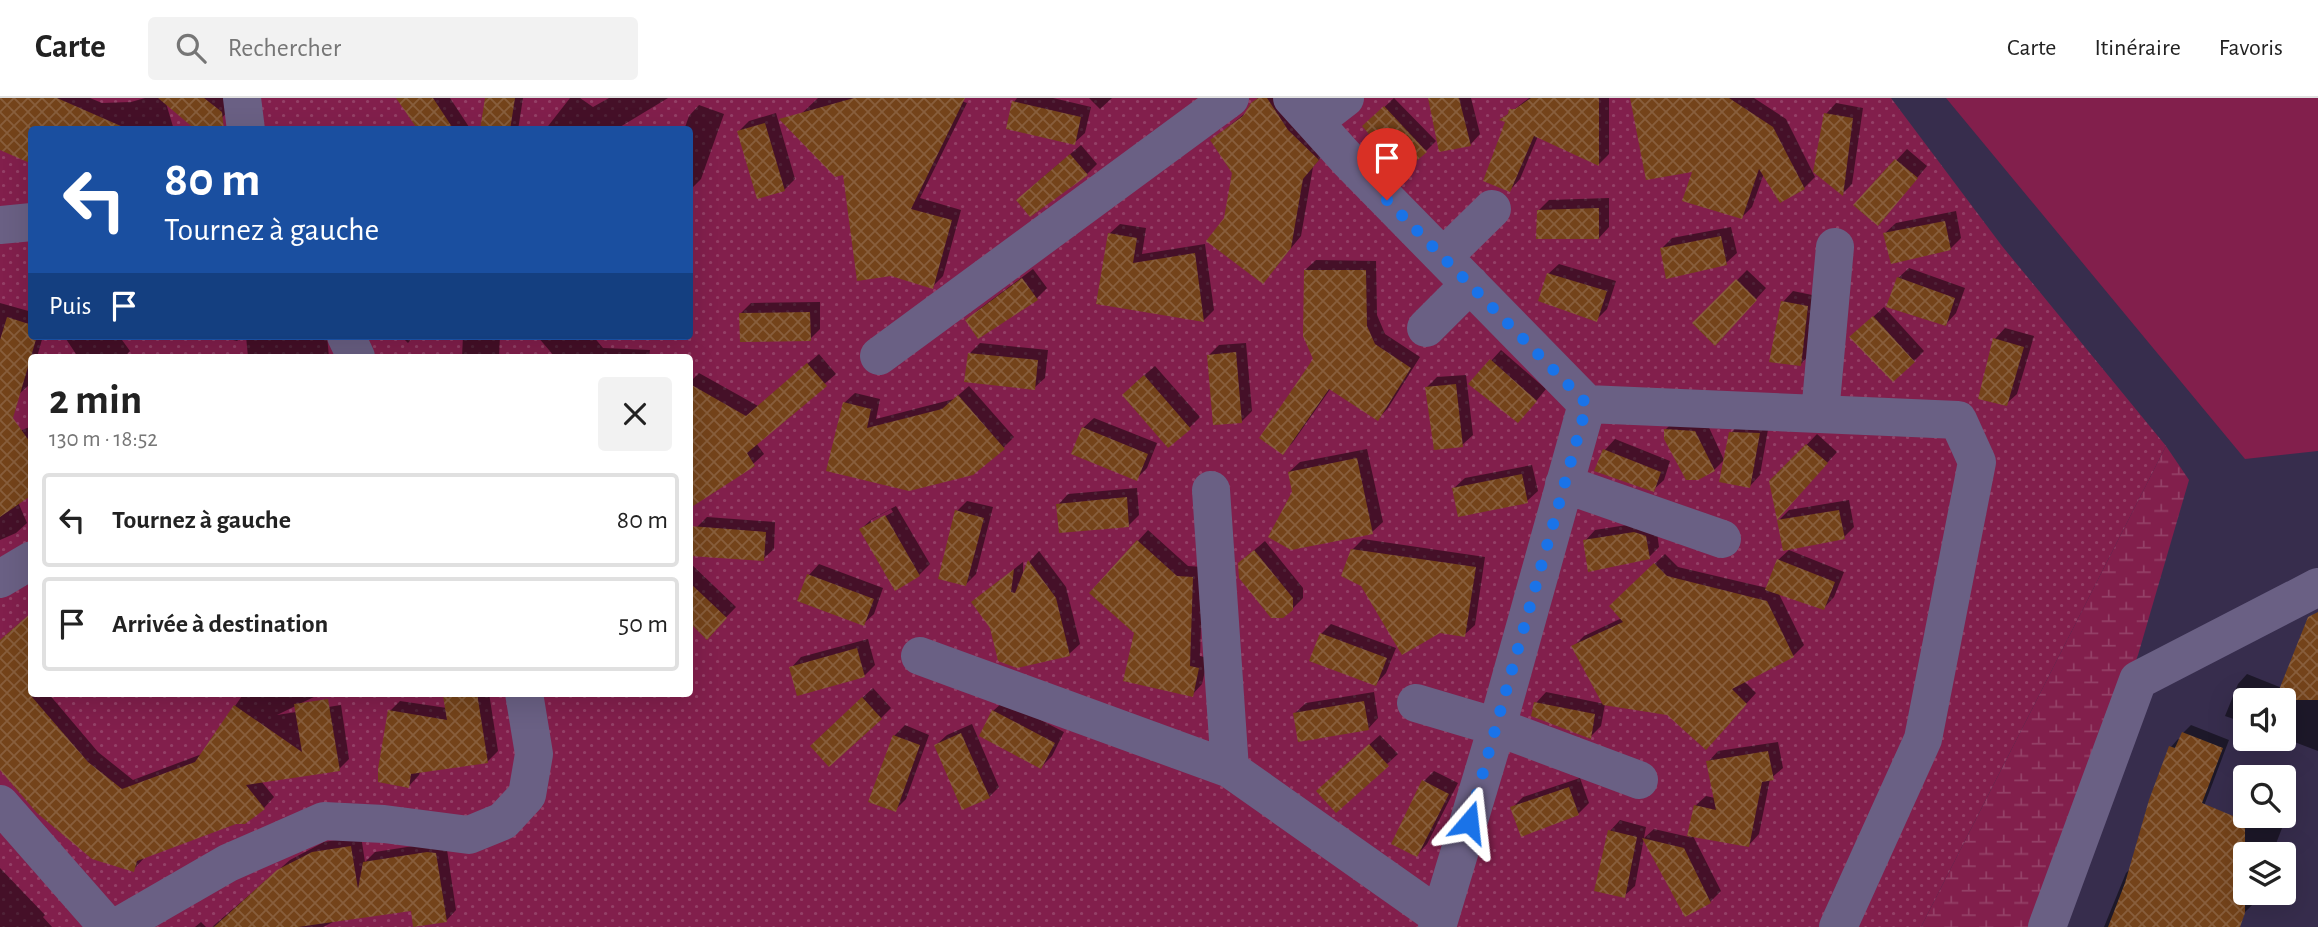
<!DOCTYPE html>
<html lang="fr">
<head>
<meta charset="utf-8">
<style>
	:root { --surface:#fff; --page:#f2f2f2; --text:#222; --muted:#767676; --line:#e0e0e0 }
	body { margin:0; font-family:"Alegreya Sans",sans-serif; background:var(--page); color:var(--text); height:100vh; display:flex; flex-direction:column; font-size:26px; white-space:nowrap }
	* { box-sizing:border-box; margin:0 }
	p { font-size:23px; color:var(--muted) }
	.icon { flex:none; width:38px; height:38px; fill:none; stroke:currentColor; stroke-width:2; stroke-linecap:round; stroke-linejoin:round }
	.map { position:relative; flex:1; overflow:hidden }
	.sheet { position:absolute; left:28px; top:256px; width:665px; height:343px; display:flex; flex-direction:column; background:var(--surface); border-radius:7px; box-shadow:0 7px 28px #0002 }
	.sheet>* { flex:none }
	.hud { position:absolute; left:28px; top:28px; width:665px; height:214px; border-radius:7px; box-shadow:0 7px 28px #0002; background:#1a4fa0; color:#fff; overflow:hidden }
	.fabs { position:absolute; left:2233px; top:590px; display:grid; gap:14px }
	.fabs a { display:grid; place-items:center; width:63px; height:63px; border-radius:7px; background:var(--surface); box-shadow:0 7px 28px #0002; font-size:35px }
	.pin { position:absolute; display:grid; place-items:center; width:60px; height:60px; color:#fff; margin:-72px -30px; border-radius:50% 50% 50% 0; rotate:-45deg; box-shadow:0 0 7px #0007 }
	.pin .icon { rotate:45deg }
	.me { position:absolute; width:77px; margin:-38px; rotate:17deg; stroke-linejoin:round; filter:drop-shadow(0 0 5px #0008) }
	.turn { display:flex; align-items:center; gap:24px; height:147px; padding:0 21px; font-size:32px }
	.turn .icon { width:91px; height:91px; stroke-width:2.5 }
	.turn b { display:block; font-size:49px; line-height:60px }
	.then { display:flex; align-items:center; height:66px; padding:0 21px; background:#0003; gap:14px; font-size:26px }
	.round { display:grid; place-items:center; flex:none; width:74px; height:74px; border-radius:7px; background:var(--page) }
	.headline { display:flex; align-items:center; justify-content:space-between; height:119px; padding:0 21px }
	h1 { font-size:42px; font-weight:700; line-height:52px }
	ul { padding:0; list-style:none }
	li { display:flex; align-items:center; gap:21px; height:94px; margin:0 14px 10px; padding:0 7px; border:4px solid var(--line); border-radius:7px }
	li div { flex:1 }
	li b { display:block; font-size:26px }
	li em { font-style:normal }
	header { display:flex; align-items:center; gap:42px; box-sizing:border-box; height:98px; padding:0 35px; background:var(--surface); border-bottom:2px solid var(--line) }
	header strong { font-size:33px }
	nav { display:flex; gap:38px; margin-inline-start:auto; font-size:24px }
	.search { width:490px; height:63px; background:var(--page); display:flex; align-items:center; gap:18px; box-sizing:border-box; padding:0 24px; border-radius:7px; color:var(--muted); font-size:26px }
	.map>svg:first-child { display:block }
	.green { fill:#821f4c }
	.wetland { fill:url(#wetland-marsh) }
	.park { fill:url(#park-dots); fill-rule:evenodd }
	.shadow { fill:#0007; fill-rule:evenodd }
	.building { fill:url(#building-cross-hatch) }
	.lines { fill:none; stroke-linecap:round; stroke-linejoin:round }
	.minor { stroke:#6a6084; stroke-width:38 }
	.route { stroke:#1a73e8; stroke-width:12; stroke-dasharray:0 21.6 }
</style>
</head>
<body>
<header>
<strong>Carte</strong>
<div class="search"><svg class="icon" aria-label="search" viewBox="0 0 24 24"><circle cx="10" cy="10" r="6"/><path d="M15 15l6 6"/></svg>Rechercher</div>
<nav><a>Carte</a><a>Itinéraire</a><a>Favoris</a></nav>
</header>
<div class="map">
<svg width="2318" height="829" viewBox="0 0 2318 829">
	<defs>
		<pattern id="wetland-marsh" width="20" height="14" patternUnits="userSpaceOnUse" patternTransform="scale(1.75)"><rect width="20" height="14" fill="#821f4c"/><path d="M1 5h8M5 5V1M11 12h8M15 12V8" fill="none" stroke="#944067"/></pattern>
		<pattern id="park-dots" width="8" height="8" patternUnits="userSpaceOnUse" patternTransform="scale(1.75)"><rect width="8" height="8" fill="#821f4c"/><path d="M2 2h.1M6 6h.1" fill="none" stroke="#944067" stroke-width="1.8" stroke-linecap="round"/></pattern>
		<pattern id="building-cross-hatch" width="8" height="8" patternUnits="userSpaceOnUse" patternTransform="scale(1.75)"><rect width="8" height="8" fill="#74431a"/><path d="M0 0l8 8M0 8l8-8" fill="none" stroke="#885e3c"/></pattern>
	</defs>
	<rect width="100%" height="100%" fill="#372d4d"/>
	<path class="green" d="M1946 0H2318V353L2245 361Z"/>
	<path class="wetland" d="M2166 348 2189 382 2138 557 2036 829H1921Z"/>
	<path class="park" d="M0 0H1891L2002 148 2166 348 1921 829H0ZM32 32H690V238H32ZM32 259H690V595H32Z"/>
	<path class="shadow" d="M42 0H90L102 5 131 4 145 0H227L232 8 216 27 166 5 174 32H32L17 58Z
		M406 0H450L471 32H420Z
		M487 0H523L518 32H482Z
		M570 0H580L593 9 609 0H668L615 32H545Z
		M818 0H953L967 5 920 100 961 112 943 178 932 189 891 177 844 75 799 18Z
		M1017 0H1053L1091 9 1085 35 1074 45 1014 4Z
		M1089 0H1112L1100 11Z
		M1258 0H1284L1328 51 1313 69 1301 138 1263 184 1233 75 1212 42 1248 13Z
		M1394 0 1436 43 1426 53 1375 18Z
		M1430 0H1471L1480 36 1470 47Z
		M1529 0H1609V56L1599 66 1538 38 1520 81 1510 92 1507 23 1502 21Z
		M1682 0H1754L1786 21 1815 79 1804 90 1764 75 1752 109 1742 119 1695 72Z
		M1836 5 1863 10 1852 86 1842 96 1826 16Z
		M699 7 724 16 701 81 691 91 690 32H684L689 18Z
		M776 15 795 81 784 92 739 33 749 23Z
		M1081 47 1097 66 1087 76 1028 92Z
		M1907 51 1927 68 1888 115 1855 107Z
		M1609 100V129L1599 140 1538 113 1549 102Z
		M1956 113 1961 140 1951 150 1892 164 1885 135 1896 125Z
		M1120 126 1146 130 1142 156 1205 146 1214 212 1204 222 1098 204 1109 136Z
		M1731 129 1737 155 1726 165 1662 150 1672 140Z
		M1316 162 1376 163 1377 217 1385 236 1420 259 1388 310 1378 321 1331 290 1293 344 1283 355 1315 261 1305 172Z
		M1559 166 1616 183 1607 211 1596 222 1548 176Z
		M1909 170 1965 190 1956 215 1946 226 1898 180Z
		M1033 171 1047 190 1036 201 967 222 978 212Z
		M1747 172 1766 190 1725 236 1695 225Z
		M1793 193 1817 198 1811 255 1801 266 1783 204Z
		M820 204V231L810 241 740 216 751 205Z
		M0 205 32 214V238H43L37 259H32V278L29 287 18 297 0 292Z
		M1884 209 1924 253 1914 263 1862 229Z
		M2005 230 2034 238 2017 296 2006 306 1980 300 1995 241Z
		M64 238H144L122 242 130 253 124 259H78Z
		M217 238H242L237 243Z
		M246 238H327L329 259H248Z
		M401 238H414L408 245Z
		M463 238H500L499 259H462Z
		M537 238H593L603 250 650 252 649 259H555Z
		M980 245 1048 252 1045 280 1034 290 969 256Z
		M1246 245 1252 313 1242 323 1209 257 1219 247Z
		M1501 252 1546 291 1528 313 1491 263Z
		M819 256 836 276 756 345 764 356 753 366 695 404 690 395V373L695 369 690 366V284L699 275 758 308Z
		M1155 268 1200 319 1189 330 1134 286Z
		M1466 277 1473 337 1462 347 1426 290 1437 279Z
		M969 288 1014 339 1003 350 909 391 844 305 855 295 880 301 876 321 954 301Z
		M1094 320 1157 345 1147 370 1136 381 1083 330Z
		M1676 321 1706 323 1724 362 1714 372 1665 332Z
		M1741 324 1769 326 1760 377 1750 388 1731 335Z
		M32 328V395L18 404 27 425 16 435 0 442V341Z
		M1817 336 1837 354 1787 409 1771 384Z
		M1615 341 1670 363 1664 382 1653 392 1605 352Z
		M1367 351 1383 424 1372 434 1294 395 1289 374 1300 364Z
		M1532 367 1538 393 1527 403 1454 390 1465 380Z
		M1137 390 1139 417 1129 427 1058 407 1068 396Z
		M1849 402 1854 429 1844 439 1779 422 1789 412Z
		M967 403 993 409 976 476 966 486 957 413Z
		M896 408 930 466 919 477 861 431 872 421ZM891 411 893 414 871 426V422Z
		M707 419 775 424 774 451 763 461 697 429Z
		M1646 424 1656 427 1659 449 1649 459 1585 443 1595 432Z
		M1148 432 1188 468 1203 469 1200 558 1208 560 1202 586 1192 597 1136 534 1138 443Z
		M1363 441 1485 459 1475 527 1464 537 1352 452Z
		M1265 443 1303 490V500L1292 511 1251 455Z
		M1789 452 1844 474 1834 499 1824 510 1778 494 1804 547 1793 558 1744 583 1756 595 1716 639 1668 616 1605 606 1601 628 1590 639 1536 605 1546 594 1605 606 1573 549 1584 538 1622 520 1611 508 1665 456 1678 469 1767 490 1778 462Z
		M1039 453 1066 489 1080 546 1069 556 973 504 1023 464V479L1030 463Z
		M690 465 736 509 707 539 690 523Z
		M819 466 883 490 874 516 863 526 809 477Z
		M2318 516V653L2284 640V602H2245V625L2225 618 2238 586 2247 576 2282 590Z
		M1331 526 1396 550 1386 575 1376 586 1321 536Z
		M868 541 875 567 865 577 798 595 791 570 801 559Z
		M0 543 32 595H48L98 654 133 682 202 656 244 595H322L277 617 341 607 349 661 339 671 261 683 274 699 264 710 236 724 145 759 133 772 0 631Z
		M873 590 891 610 881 620 822 637Z
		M1374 594 1378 620 1368 631 1295 615 1306 605Z
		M449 595H489L498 653 487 664 420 674 419 677 409 688 390 613 400 603 447 610 445 599Z
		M1004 603 1064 634 1052 658 1041 669 993 613Z
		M972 626 999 689 989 699 936 647 947 637Z
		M905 627 929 637 906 701 895 712 894 638Z
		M2191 627 2229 642 2158 829H2104L2126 775 2131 770 2171 649 2178 641 2180 642 2183 635Z
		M1380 637 1398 656 1387 666 1329 683Z
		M1778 644 1783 670 1770 681 1759 736 1749 747 1693 738 1721 793 1710 804 1685 816 1644 740 1654 731 1689 739 1695 708 1706 698 1715 700 1708 664 1718 653Z
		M1434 673 1458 685 1427 746 1417 757 1424 683Z
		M1580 680 1589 705 1579 715 1522 737 1512 710 1523 699Z
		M2244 709 2245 718H2266L2284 725 2272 756H2245V794H2258L2254 805 2245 814 2239 829H2211L2234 718Z
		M1620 722 1646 729 1635 788 1624 798 1610 733Z
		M361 738 365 764 375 754 439 744 446 745 456 812 446 823 412 811 337 822 323 829H212L290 762 324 744Z
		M0 770 45 817 43 819 52 829H0Z
		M201 824 206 829H195Z"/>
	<path class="building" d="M0 0H57L130 32H32V66L0 52Z
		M158 0H204L222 14 224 32H196Z
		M396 0H433L454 32H418Z
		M485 0H515L510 32H480Z
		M854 0H965L911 111 952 122 933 191 891 178 857 183 843 77 835 79 779 21Z
		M1258 0H1267L1288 32 1319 62 1303 81 1291 150 1263 186 1206 143 1224 120 1232 75 1210 42 1243 18 1251 5Z
		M1428 0H1459L1471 48 1439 54Z
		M1531 0H1599V68L1534 38 1510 94 1483 83 1505 24 1499 22 1508 16 1509 11H1515Z
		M1630 0H1729L1773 29 1805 91 1780 105 1759 71 1742 121 1682 103 1692 74 1646 82Z
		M1012 3 1081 19 1075 47 1006 31Z
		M1384 8 1427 54 1402 75 1362 28Z
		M1824 15 1853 20 1843 98 1813 74Z
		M765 25 785 93 757 101 737 33Z
		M1070 56 1088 77 1030 119 1016 102Z
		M1895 61 1918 80 1878 128 1853 107Z
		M1599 110V141H1536L1537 112Z
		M1945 123 1951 152 1891 166 1883 135Z
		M1108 135 1137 140 1133 165 1195 155 1204 224 1096 206Z
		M1721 138 1727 167 1666 181 1660 150Z
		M1304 172H1366L1367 228 1375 246 1411 270 1378 323 1329 291 1283 357 1259 340 1313 261 1303 238Z
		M1547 175 1607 193 1597 224 1538 203Z
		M1897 179 1955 200 1946 228 1886 209Z
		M1022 180 1038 202 978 241 965 222Z
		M1736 181 1757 202 1715 248 1692 225Z
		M1781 203 1808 208 1801 268 1769 264Z
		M810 214 811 243 740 244 739 215Z
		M1873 218 1915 264 1893 284 1849 239Z
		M7 219 32 227V238H37L13 320 32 347V397L0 419V242Z
		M1993 240 2024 249 2007 308 1978 301Z
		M1236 254 1242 325 1213 327 1207 257Z
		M968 255 1038 262 1035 292 964 284Z
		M1490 261 1537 303 1518 325 1468 286Z
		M807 265 827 288 747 355 755 368 690 410V286L746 318Z
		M1144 277 1191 331 1168 350 1122 297Z
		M1456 286 1463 349 1434 352 1425 289Z
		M958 297 1005 351 973 377 909 393 826 373 843 304 871 311 867 330 942 311Z
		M1082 329 1148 356 1137 383 1071 356Z
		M1664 331 1695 333 1715 373 1698 382H1686L1664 341Z
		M1729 334 1760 335 1750 390 1719 384Z
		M1806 346 1828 365 1777 422 1769 383Z
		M1603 351 1661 374 1654 394 1594 373Z
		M1357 360 1373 436 1291 452 1268 439 1292 394 1288 374Z
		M1522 376 1528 405 1458 419 1452 390Z
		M1127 399 1129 429 1059 435 1056 406Z
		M955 412 984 420 966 488 938 481Z
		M1839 412 1845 441 1783 453 1777 422Z
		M885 417 920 478 895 493 859 431Z
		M690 428 766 434 764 463 690 458Z
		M1634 434 1646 438 1650 461 1588 474 1583 442Z
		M1137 442 1177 478 1193 479 1190 568 1199 570 1193 599 1123 583 1134 535 1089 495Z
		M1351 451 1476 469 1465 539 1440 535 1402 557 1361 488 1341 478Z
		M1254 452 1293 500V512L1283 520H1271L1239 480 1238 465Z
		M1777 461 1835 484 1824 512 1765 492Z
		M1028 462 1056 500 1070 558 1017 570 998 563 990 530 971 504 1014 471 1011 494 1015 495Z
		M1654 465 1667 478 1767 503 1794 559 1732 591 1747 606 1706 652 1667 617 1603 607 1571 548 1623 524 1609 508Z
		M807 476 874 501 864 528 797 503Z
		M690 485 727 520 707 542 690 525Z
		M32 514V599L88 664 122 691 195 664 234 607 302 654 294 606 328 601 340 673 246 687 265 711 245 726H236L137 763 134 774 92 761 37 715 0 672V542Z
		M2318 514V602H2275L2308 519Z
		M1320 535 1387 560 1376 588 1309 563Z
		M857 550 865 579 797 598 789 569Z
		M465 595H477L488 665 411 676 409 690 378 684V671L388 612 447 622 443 598Z
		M862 599 882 621 829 669 810 648Z
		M1364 603 1369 632 1298 644 1293 615Z
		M1534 604 1595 616 1591 641 1531 618Z
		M992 612 1055 645 1041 671 979 638Z
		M2182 634 2223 650 2202 705 2245 723V815L2240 829H2108L2125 785 2149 702 2169 648 2175 650Z
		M961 635 990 700 962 712 934 647Z
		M893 637 920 647 896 714 868 704Z
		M1369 646 1389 668 1336 715 1316 693Z
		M1768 653 1774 682 1762 684 1749 749 1687 738 1694 707 1716 712 1706 663Z
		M1422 682 1449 696 1417 759 1391 746Z
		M1569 689 1579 717 1521 739 1510 709Z
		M1608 732 1637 739 1625 800 1594 793Z
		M1642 740 1684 750 1711 805 1685 819Z
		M351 748 358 791 363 764 427 754 436 755 447 824 413 829 411 813 298 829H214L277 772 312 754Z"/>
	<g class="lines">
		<path class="minor" d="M242 0 246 32
			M1292 0 1349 63 1587 306 1497 629 1437 829
			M1314 24 1345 0
			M0 127 32 124
			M1443 159 1492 111
			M1426 230 1470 186
			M346 238 356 259
			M879 258 1230 0
			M1587 306 1958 322 1977 364 1923 641 1838 829
			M1820 316 1835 149
			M1564 386 1722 441
			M1211 392 1230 671 1440 819
			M0 481 32 462
			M920 558 1230 671
			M1416 605 1497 629 1639 682
			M0 706 108 829
			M117 829 228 765 324 723 384 726 469 737 503 723 527 697 534 656 524 595
			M2047 829 2138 582 2318 489"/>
	</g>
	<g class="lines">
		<path class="route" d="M1387 102 1587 306 1469 724"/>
	</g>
</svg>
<div class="fabs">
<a><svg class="icon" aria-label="sound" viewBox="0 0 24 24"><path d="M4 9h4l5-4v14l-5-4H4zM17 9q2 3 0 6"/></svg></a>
<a><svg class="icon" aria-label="search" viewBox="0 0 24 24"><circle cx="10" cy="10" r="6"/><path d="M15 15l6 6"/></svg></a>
<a><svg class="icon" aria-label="layers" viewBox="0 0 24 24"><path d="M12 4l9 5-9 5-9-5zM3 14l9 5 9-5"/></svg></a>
</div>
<div class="pin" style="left:1387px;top:102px;background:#d93025"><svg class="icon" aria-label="arrive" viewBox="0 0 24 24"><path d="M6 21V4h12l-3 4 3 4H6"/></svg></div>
<svg class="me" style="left:1469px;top:724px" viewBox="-20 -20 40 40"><path d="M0-17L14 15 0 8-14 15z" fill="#1a73e8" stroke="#fff" stroke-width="4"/></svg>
<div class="hud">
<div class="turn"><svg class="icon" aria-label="left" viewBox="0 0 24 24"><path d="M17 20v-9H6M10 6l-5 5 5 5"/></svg><div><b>80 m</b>Tournez à gauche</div></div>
<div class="then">Puis<svg class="icon" aria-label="arrive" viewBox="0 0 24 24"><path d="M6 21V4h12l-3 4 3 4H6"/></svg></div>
</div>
<section class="sheet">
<div class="headline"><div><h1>2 min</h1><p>130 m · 18:52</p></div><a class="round"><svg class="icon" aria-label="close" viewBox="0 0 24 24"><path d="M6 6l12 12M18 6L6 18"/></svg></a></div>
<ul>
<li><svg class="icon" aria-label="left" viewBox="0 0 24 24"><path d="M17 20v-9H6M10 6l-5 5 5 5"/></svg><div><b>Tournez à gauche</b></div><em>80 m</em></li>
<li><svg class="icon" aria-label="arrive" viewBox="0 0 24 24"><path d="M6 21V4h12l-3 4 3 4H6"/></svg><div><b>Arrivée à destination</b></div><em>50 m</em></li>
</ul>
</section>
</div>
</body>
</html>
